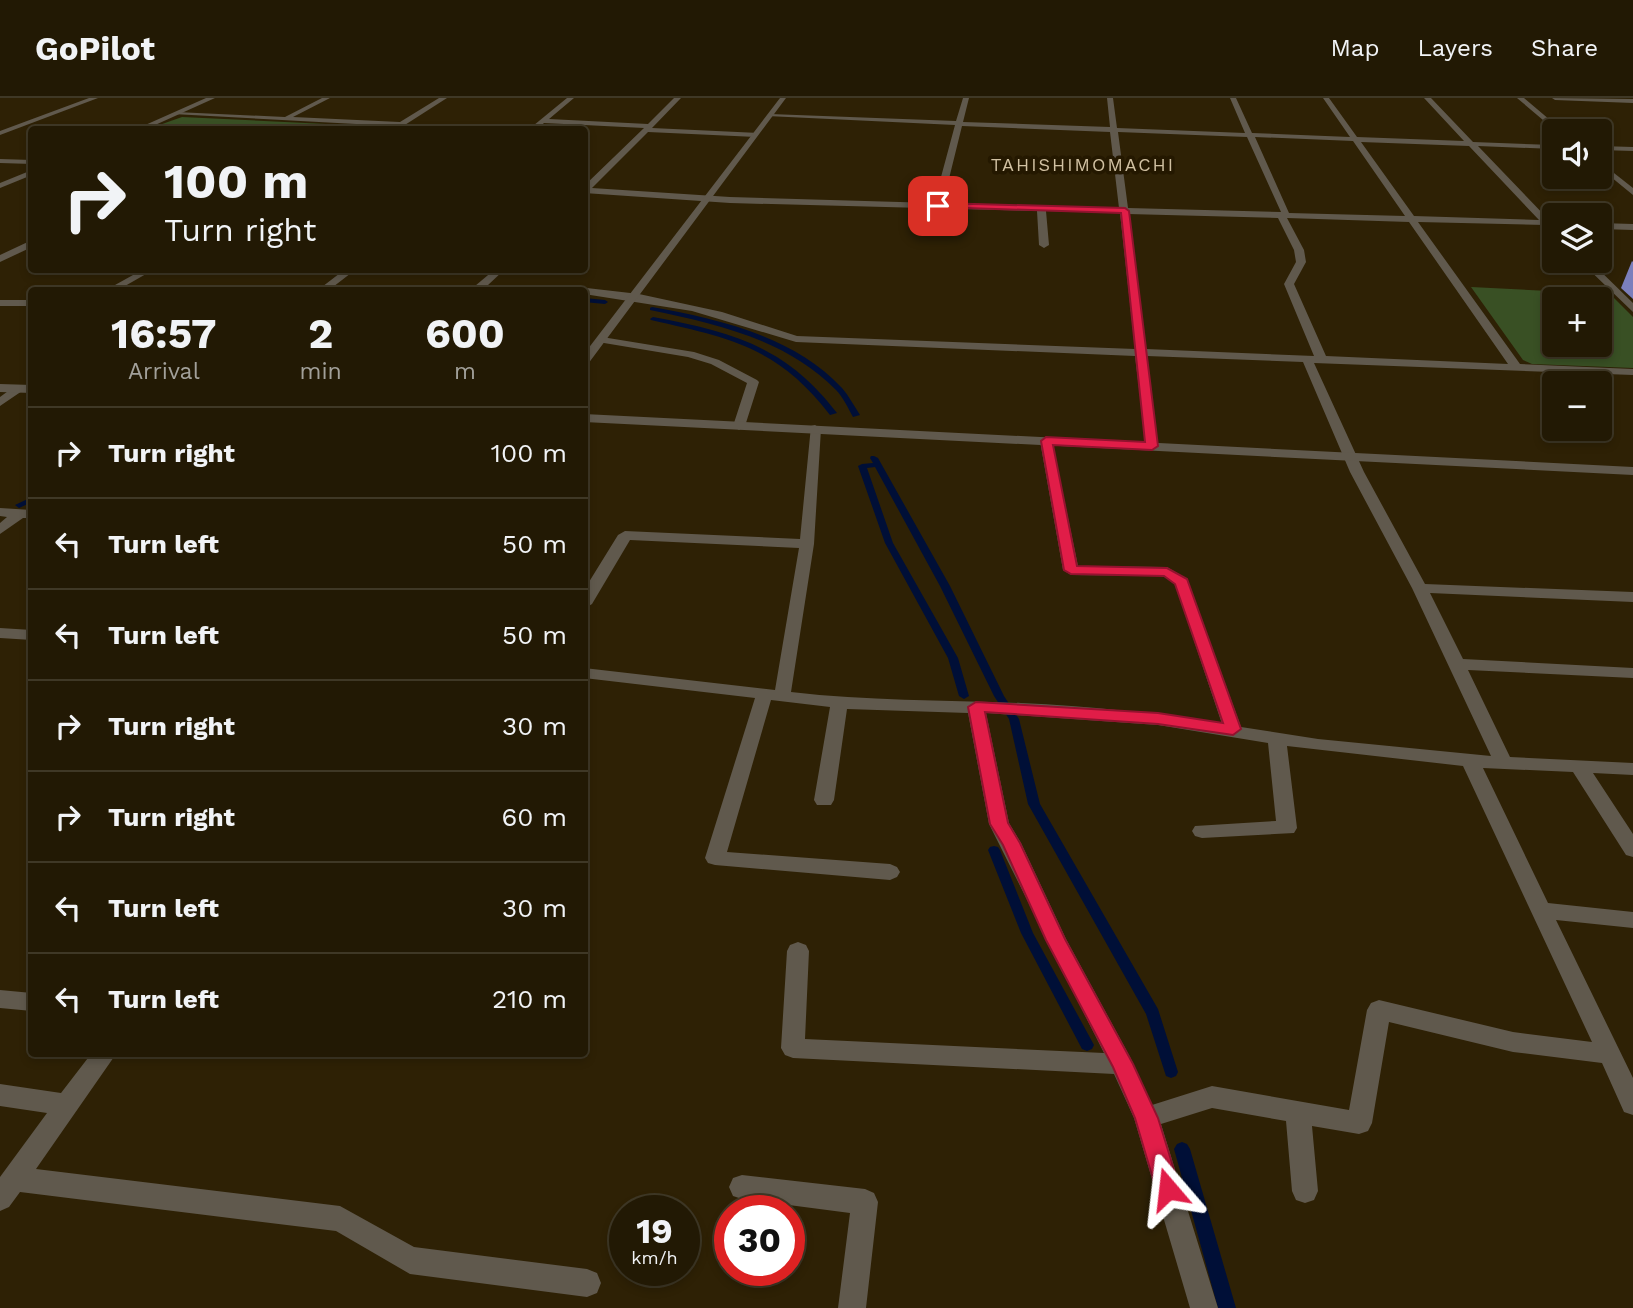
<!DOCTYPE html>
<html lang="en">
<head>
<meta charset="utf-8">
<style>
	:root { --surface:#221904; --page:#2a220e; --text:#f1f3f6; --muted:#a2a09a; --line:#3f3826 }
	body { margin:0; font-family:"Work Sans",sans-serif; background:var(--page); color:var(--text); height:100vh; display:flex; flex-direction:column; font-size:26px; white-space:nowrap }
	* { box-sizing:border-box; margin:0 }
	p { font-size:23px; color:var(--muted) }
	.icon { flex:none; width:38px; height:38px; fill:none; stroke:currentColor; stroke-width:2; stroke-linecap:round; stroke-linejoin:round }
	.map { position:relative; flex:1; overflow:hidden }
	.drawer { position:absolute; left:28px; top:189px; width:560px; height:770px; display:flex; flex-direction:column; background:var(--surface); border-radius:7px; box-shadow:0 4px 10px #0003,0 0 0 2px var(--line) }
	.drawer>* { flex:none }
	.top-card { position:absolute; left:28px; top:28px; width:560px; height:147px; border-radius:7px; box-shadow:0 4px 10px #0003,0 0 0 2px var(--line); background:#221904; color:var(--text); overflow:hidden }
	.controls { position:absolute; left:1542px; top:21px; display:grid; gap:14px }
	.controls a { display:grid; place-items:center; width:70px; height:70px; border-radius:7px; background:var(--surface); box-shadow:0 4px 10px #0003,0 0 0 2px var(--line); font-size:35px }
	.speed { position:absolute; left:609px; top:1097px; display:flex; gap:14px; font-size:35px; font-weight:700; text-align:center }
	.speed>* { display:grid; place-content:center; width:91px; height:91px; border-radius:50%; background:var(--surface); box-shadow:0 4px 10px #0003,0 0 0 2px var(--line); line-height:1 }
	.speed small { font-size:18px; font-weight:400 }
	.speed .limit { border:10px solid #d22; background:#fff; color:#111 }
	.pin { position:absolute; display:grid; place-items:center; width:60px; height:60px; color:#fff; margin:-30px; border-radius:14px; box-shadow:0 4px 10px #0006 }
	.me { position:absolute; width:77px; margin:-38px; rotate:343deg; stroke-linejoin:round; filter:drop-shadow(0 0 5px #0008) }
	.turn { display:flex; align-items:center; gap:24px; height:147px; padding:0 21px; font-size:32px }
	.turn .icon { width:91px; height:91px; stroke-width:2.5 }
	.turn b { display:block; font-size:49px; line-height:60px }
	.eta { display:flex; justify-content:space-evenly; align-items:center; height:119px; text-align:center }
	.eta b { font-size:42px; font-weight:700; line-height:49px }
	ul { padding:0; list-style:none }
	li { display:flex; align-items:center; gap:21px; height:91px; padding:0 21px; border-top:2px solid var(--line) }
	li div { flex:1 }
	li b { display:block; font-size:26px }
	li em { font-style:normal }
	header { display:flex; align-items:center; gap:42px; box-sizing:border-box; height:98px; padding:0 35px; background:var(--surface); border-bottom:2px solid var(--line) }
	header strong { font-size:33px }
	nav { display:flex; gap:38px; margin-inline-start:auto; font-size:24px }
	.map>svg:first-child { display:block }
	.green { fill:#395024; fill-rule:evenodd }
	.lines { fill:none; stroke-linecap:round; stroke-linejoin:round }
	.stream { fill:#000f37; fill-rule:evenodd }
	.minor { fill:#60594d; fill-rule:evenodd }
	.tertiary { fill:#60594d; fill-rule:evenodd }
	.wall { fill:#7b7fbc }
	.route { fill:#e11d48; stroke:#92132f; stroke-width:2 }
	.labels { text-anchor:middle; stroke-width:7; stroke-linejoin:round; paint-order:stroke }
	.far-quarter-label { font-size:18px; letter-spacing:2px; fill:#d1c1a2; stroke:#241800 }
</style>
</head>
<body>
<header>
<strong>GoPilot</strong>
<nav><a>Map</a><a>Layers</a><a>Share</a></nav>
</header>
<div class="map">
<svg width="1633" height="1210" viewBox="0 0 1633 1210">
	<rect width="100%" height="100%" fill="#2e2105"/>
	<path class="green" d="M182 19 388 29 384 32 148 31Z
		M1471 189 1610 196 1633 219V270L1532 266 1523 262ZM1554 201H1600V247H1554Z"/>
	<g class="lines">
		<path class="stream" d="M584 200 605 202 608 204 605 206 584 204Z
			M652 209C718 221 794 238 842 290 849 298 854 308 860 317L853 319C848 310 843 299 836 292 786 241 716 226 650 212V210Z
			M653 219C732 234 786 248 837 315L830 317C778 249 730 240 651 222L650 221Z
			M871 358H874L878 360 950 488 1004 598 1019 621 1040 706 1158 911 1178 974 1176 978 1171 980 1166 978 1146 916 1028 706 1009 621 994 598 940 488 875 369 867 370 893 445 958 560 969 598 964 601 959 598 948 560 885 445 858 368 862 366 873 365 870 360Z
			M32 399V404L19 410 15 407Z
			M994 748 998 749 1000 752 1033 835 1094 947 1092 951 1087 953 1082 951 1021 835 988 752 990 749Z
			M1182 1044 1187 1046 1190 1051 1236 1210H1218L1174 1051 1177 1046Z"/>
		<path class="minor" d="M89 0H98L0 37V33Z
			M322 0H330L293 19 400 24 439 0H447L397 32H388L393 28 173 16 176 14 285 19Z
			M567 0H574L549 21 648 26 674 0H681L652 30 759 35 756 39 648 34 592 90 730 99 934 105 955 27 767 18 770 16 956 23 963 0H969L963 24 1110 29 1107 0H1113L1117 30 1245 35 1230 0H1236L1252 35 1350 39 1323 0H1329L1357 39 1464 43 1424 0H1431L1473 44 1554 47V51L1478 48 1549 122H1554V132L1545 127 1418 124 1520 266 1633 271V277L1314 265 1364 374 1425 486 1633 494V504L1430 495 1463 561 1633 570V580L1468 572 1510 659 1633 665V677L1593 675 1633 736V759L1626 757 1573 674 1483 670 1548 805 1633 814V830L1556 822 1633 980V1017L1624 1014 1602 965 1513 954 1389 924 1372 1025 1368 1033 1359 1036 1312 1028 1318 1093 1314 1102 1305 1105 1296 1102 1292 1093 1286 1023 1212 1010 1161 1026 1218 1210H1190L1134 1020 1114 976 793 960 785 957 781 950 787 853 790 847 798 844 806 847 809 853 805 941 1104 955 989 726 968 615 847 611 834 702 831 707H817L814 702 830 609 771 602 727 754 890 766 897 769 900 774 897 779 890 782 715 767 708 765 705 760 755 600 584 580V570L775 592 799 450 630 442 592 506 584 511V492L618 437 625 433 800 441 811 328 815 327 821 331 814 446 791 594C868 603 944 602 1021 605 1088 608 1155 615 1222 626L1175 486 1164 478 1071 477 1063 472 1040 343 1046 339 1052 343 1078 468 1167 469 1187 481 1241 629 1318 641 1491 658 1412 490 1350 374 1303 264 1147 258 1158 348 1152 352 1146 348 1135 258 796 244 692 213 584 196V192H443L448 189 475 188 494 172H504L487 188 578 189 639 196 722 214 797 238 1135 251 1120 115 1046 113 1049 147 1044 150 1039 147 1037 113 730 105 584 95V88L644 30 544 25 536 32H528ZM962 28 1110 34 1119 110 943 105ZM1118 34 1247 39 1281 114 1128 110ZM1255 39 1353 43 1405 118 1289 115ZM1361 44 1469 48 1539 122 1414 118ZM1128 116 1278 120 1294 152 1296 164 1284 186 1314 258 1146 251ZM1287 120 1409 124 1508 266 1326 258 1294 186 1306 164 1304 152ZM986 615 1158 627 1268 645 1276 723 1195 728 1192 733 1195 738 1202 740 1294 735 1297 730 1287 648 1463 668 1592 944 1513 934 1379 902 1371 905 1367 912 1349 1012 1212 988 1152 1007 1130 959 1066 841 1021 745 1009 725Z
			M1517 0H1524L1563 33H1556Z
			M1552 0 1633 1V5L1555 2Z
			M1600 48 1633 49V53L1600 52Z
			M0 61 32 62V66L0 65Z
			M1600 64 1633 90V97L1600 70Z
			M1600 125 1633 126V132L1600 131Z
			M32 142V149L0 164V157Z
			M1580 163H1590L1633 205V214Z
			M142 172H153L118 192H106Z
			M344 172H355L329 192H318Z
			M0 202H32V208H0Z
			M602 239 694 254 719 262 757 282 759 284 745 328 739 332 733 328 747 285 711 266 688 259 598 244 597 242Z
			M15 288 25 291 0 308V299Z
			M0 410 32 412V420H23L0 436V425L7 419 0 418Z
			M0 530 32 532V542L0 540Z
			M0 892 32 895V913L0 910Z
			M91 956H116L36 1071 340 1108 414 1149 587 1171 597 1175 601 1185 597 1195 587 1199 410 1176 336 1133 20 1094 9 1109 0 1113V1079L47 1015 0 1008V986L61 995Z
			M742 1077 865 1091 874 1095 878 1104 866 1210H838L850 1115 742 1101 733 1098 729 1089 733 1080Z"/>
		<path class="tertiary" d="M206 0H215L144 32H134Z
			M780 0H786L588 266 584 267V256Z
			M32 72V77L0 90V85Z
			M0 286 32 287V295L0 294Z
			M584 316 1633 369V377L584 324Z"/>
	</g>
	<path class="wall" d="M1632 163 1633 164V201L1621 190Z"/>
	<path class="route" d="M938 105 1125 110 1129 113 1158 348 1152 352 1053 347 1077 468 1167 470 1187 481 1241 631 1233 637 1158 626 985 614 1008 725 1020 745 1065 841 1133 966 1158 1020 1180 1091 1177 1099 1168 1103 1160 1099 1156 1091 1135 1020 1113 969 1046 842 1003 747 990 726 968 609 976 604 1158 615 1223 625 1175 486 1164 478 1071 476 1064 472 1041 343 1046 339 1145 344 1121 115 935 109Z"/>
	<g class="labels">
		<g class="far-quarter-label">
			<text x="1083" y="73">TAHISHIMOMACHI</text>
		</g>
	</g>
</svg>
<div class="controls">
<a><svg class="icon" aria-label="sound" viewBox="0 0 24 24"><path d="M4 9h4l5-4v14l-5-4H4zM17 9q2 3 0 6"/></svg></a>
<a><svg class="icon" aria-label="layers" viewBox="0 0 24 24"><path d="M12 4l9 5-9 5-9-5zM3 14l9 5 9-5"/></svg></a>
<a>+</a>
<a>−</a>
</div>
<div class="speed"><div>19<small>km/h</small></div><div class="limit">30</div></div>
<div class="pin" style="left:938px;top:108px;background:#d93025"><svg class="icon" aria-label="arrive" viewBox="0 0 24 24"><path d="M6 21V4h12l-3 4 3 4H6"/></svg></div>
<svg class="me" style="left:1168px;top:1091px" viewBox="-20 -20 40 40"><path d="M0-17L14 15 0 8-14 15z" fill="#e11d48" stroke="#fff" stroke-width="4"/></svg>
<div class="top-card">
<div class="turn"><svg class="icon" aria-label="right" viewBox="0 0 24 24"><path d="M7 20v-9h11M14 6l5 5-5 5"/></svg><div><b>100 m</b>Turn right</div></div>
</div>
<section class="drawer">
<div class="eta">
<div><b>16:57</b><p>Arrival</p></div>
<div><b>2</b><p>min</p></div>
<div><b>600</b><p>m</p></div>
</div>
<ul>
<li><svg class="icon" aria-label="right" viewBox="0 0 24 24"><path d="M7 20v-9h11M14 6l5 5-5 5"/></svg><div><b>Turn right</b></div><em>100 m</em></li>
<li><svg class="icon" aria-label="left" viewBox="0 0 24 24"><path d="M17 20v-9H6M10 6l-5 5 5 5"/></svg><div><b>Turn left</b></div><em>50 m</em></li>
<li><svg class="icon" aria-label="left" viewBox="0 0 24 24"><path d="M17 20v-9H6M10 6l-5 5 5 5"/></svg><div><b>Turn left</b></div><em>50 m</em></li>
<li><svg class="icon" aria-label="right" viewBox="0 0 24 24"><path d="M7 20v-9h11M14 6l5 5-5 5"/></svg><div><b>Turn right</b></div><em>30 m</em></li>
<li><svg class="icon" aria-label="right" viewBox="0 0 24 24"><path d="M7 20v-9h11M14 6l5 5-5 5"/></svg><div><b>Turn right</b></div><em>60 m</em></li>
<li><svg class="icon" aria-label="left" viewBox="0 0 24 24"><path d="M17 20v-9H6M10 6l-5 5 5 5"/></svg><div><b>Turn left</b></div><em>30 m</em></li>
<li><svg class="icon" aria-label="left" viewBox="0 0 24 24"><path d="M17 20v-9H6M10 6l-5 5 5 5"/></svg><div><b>Turn left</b></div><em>210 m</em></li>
</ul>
</section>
</div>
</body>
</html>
